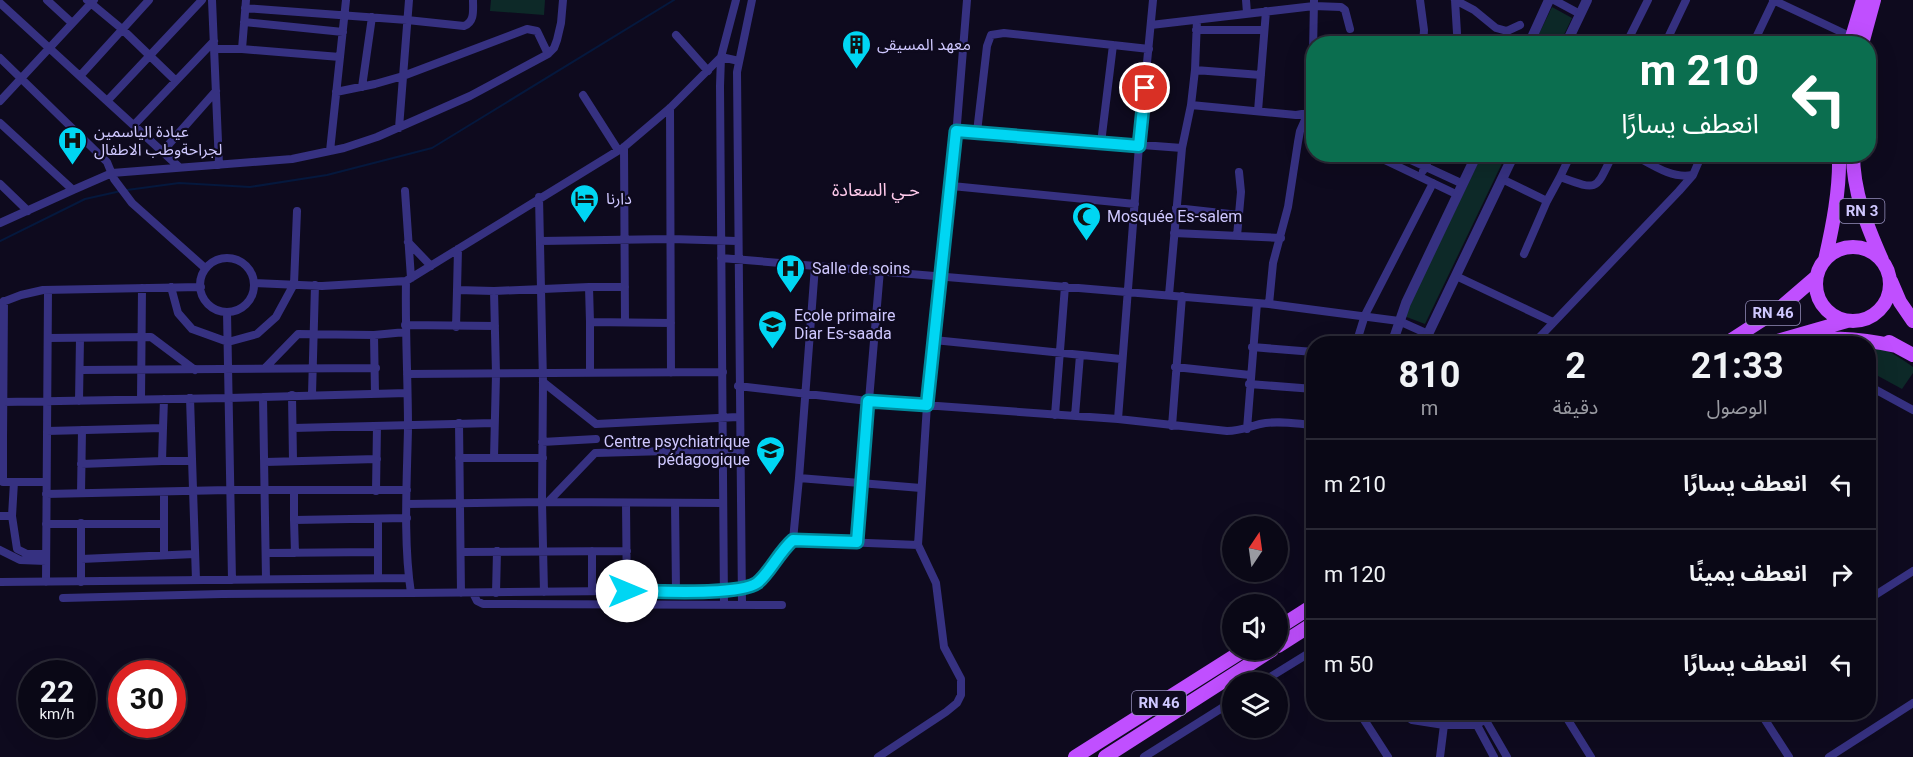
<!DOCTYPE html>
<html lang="ar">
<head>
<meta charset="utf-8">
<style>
	:root { --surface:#0a0816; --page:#13111f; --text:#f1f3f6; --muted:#999aa1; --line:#2a2935 }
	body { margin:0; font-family:Roboto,"Noto Sans Arabic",sans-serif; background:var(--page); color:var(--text); direction:rtl; height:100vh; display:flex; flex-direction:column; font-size:22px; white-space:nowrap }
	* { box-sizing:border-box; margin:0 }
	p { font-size:20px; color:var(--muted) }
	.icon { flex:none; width:33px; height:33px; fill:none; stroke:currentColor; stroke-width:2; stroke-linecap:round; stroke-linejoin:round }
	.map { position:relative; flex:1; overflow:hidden; direction:ltr }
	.panel { position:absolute; left:1306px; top:336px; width:570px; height:384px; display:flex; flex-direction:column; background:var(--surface); border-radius:24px; box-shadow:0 6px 24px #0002,0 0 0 2px var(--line); direction:rtl }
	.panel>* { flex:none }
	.banner { position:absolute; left:1306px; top:36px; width:570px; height:126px; border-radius:24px; box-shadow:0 6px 24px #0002,0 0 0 2px var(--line); direction:rtl; background:#0b6e4f; color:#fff; overflow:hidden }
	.needle { width:39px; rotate:13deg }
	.buttons { position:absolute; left:1222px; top:516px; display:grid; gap:12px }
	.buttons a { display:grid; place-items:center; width:66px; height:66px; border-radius:50%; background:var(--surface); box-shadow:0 6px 24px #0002,0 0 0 2px var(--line); font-size:30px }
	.speed { position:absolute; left:18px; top:660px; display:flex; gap:12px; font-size:30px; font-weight:700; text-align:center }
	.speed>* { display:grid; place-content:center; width:78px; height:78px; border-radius:50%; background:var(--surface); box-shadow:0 6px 24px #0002,0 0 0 2px var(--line); line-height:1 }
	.speed small { font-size:15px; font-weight:400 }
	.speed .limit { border:9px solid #d22; background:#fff; color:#111 }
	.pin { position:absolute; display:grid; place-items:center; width:51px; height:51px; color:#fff; margin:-26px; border:3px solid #fff; border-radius:50%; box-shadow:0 2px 6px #0007 }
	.me { position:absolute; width:66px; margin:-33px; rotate:90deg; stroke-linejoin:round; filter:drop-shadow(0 0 4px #0008) }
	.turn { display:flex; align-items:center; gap:21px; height:126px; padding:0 18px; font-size:27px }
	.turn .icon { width:78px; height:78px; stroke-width:2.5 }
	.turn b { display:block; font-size:42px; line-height:51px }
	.eta { display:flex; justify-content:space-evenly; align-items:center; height:102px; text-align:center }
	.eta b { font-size:36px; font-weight:700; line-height:42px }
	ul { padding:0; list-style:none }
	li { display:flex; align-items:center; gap:18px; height:90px; padding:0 18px; border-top:2px solid var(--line) }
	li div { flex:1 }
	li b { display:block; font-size:22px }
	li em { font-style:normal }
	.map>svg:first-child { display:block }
	.green { fill:#0d2928 }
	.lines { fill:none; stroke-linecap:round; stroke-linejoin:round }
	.stream { stroke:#05183d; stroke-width:2 }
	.minor { stroke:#363181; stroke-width:8 }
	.tertiary { stroke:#363181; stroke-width:10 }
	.primary { stroke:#c04fff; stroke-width:14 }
	.route-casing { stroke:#008b9e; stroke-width:15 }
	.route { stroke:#00d6f3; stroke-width:10 }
	.labels { text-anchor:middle; stroke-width:4.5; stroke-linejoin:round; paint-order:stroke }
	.shield { fill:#0e0a1e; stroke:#958fbc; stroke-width:1.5 }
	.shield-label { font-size:15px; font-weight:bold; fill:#cfc8ff }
	.poi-label { font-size:16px; fill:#cfc8ff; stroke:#0e0a1e; text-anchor:start }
	.neighbourhood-label { font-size:18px; fill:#ffcaeb; stroke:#0e0a1e }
</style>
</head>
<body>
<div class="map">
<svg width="1913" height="757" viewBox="0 0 1913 757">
	<rect width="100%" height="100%" fill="#0e0a1e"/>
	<path class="green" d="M491 0H545L544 15 490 11Z
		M1552 7 1572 18 1560 43 1534 44Z
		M1482 155H1506L1425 324 1404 316Z
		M1869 344C1886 348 1899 357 1913 367V373L1902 389 1869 371Z"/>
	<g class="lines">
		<path class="stream" d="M127 190 179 183 250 187 327 175 432 148 674 0
			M0 241 85 199 121 191"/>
		<path class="minor" d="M47 0 72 23
			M87 0 122 29 176 81
			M212 0 219 165
			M246 0 242 49 340 57 346 0
			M1246 0 1247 13
			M1420 0 1424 30 1423 44
			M1455 0 1474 10 1496 28 1507 31 1520 25
			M1455 0 1457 33
			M1554 0 1580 14
			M1773 0 1854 38
			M0 3 178 166
			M245 8 407 20 464 26C475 22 473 10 473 0
			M244 22 343 32
			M1151 25 1314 6 1341 7 1345 10 1350 29
			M1196 30H1264
			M676 35 708 71
			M1626 44 1648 0
			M1665 44 1686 0
			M1753 44 1774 0
			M214 49H242
			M0 58 107 162 114 179 132 203 205 268
			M1195 70 1261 75
			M80 76 149 0
			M362 87 372 17
			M336 92 375 84 403 76 527 29 537 31 548 54
			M583 95 618 150
			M108 100 202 0
			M0 101 94 0
			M1191 105 1296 115 1308 113 1314 116
			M670 108 671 373
			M1258 111 1266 11
			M0 123 73 190 112 173 292 159 344 148 377 137 470 96 548 54 554 48 557 40 561 23 563 0
			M134 125 214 41
			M399 128 409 0
			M956 131 1182 148
			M977 132 987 46 991 35 1004 33 1149 49
			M1101 143 1113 45
			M624 147 625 322
			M330 151 340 57
			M162 152 216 91
			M1372 154 1458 195
			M1398 154 1463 184
			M1632 154C1651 164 1671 179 1692 175
			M1423 171 1432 154
			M1560 177 1571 154
			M1502 179 1547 201
			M0 184 28 211
			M952 186 1135 204
			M405 191 411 278
			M539 197 543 382 542 502 544 592
			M1176 208 1239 215
			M0 223 73 190
			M1174 233 1281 238
			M1237 236 1241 192 1239 172
			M540 241 671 239 737 241
			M408 242 431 266
			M458 249 457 290 494 291 589 287
			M1524 254 1547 201 1560 177C1599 191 1595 191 1613 154
			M721 258 1269 304 1399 321 1428 334
			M200 285a27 27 0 1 1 54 0a27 27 0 1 1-54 0Z
			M1456 276 1553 322
			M406 281C405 330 408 379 408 428 407 480 403 541 411 593L724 590C734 589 745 589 753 585 764 580 781 551 793 540L918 545 927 405 952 186 967 0
			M254 283 322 286 406 281 624 147 670 108 721 57 739 61
			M171 287 178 313 192 329 228 342 257 334 276 317 294 284 297 211
			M625 287H589L590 322 671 323
			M494 291 496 374 494 458
			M1169 295 1182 148 1191 105 1195 70 1197 20
			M0 303 21 295 43 290 201 287
			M1269 304 1273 263 1288 207 1298 142 1300 131 1308 113 1313 53 1314 0
			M227 312 232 580
			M405 325 495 326
			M456 327 457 290
			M374 335 375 394
			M48 338 151 337 195 370
			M934 340 1121 359
			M1356 344 1365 315 1433 183
			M1533 344 1679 191 1693 175 1702 154
			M1252 347 1314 352
			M1175 367 1250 375
			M265 368 298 334 374 335 406 332
			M80 370 376 368
			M590 372V322
			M407 374 723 372
			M543 382 596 424 738 417
			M1249 384 1314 389
			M738 386 868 401 1118 419 1227 431C1240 431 1248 427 1260 424 1277 420 1297 424 1314 425
			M1869 386 1913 410
			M312 394 315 285
			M292 395 293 461
			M263 397 266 579
			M190 398 196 580
			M141 399 142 288
			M79 401 80 338
			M3 402 229 398 407 393
			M1055 415 1065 286
			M1075 416 1080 355
			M1118 419 1139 146 1153 0
			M459 423 461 593
			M1172 426 1182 296
			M163 428 162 461H192
			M293 428 494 423
			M1247 429 1257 303
			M47 431 163 428 164 399
			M0 439H3L4 301
			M3 439V482H46
			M542 442 596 439
			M459 458H543
			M265 462 377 459
			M81 464 162 461
			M799 478 921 488
			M294 490V520
			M376 491 377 426
			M81 493 82 430
			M46 494 229 490H407
			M548 502 595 453 739 449
			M626 503 627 606
			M675 503 676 591
			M407 504 548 502 723 503
			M0 516H12L14 482
			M12 516 17 549 27 554H46
			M46 524H164V492
			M164 524V555
			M793 540 799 478 815 266
			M857 542 880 270
			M0 550 20 560 46 561
			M592 551V591
			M378 552V578
			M461 552 627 551
			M266 553 378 552V519
			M295 553 294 520 407 518
			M81 559 195 554
			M0 582 409 578
			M46 582 48 290
			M81 582V523
			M473 593 477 601 483 604 782 605
			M496 593 497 551
			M63 598 222 594 411 593
			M1869 599 1913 571
			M724 605 720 86 721 57 736 0
			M742 605 737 72 752 0
			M1306 628 1314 641
			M1262 682 1314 650
			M1359 712 1388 757
			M1401 712 1412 720 1444 725 1440 757
			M1470 712 1494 757
			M1481 712 1507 757
			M1563 712 1591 757
			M1760 712 1789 757
			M1444 725H1475L1501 712
			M878 757 946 712 957 703 961 695V679L944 647 936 583 918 545
			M1144 757 1233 701
			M1829 757 1913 703"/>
		<path class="tertiary" d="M1529 44 1549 0
			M1566 44 1587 0
			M1392 344 1406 303 1477 154
			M1426 344 1428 334 1514 154"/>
		<path class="primary" d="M1850 44 1863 0
			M1862 44 1874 0
			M1853 154C1853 192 1867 226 1882 260
			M1816 284a37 37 0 1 1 74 0a37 37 0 1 1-74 0Z
			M1825 260C1833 225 1840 190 1839 154
			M1891 281 1900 302 1913 321
			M1889 342 1913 355
			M1725 344 1779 309 1816 277
			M1767 344 1847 321
			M1784 344C1823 335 1858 338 1896 346
			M1278 628 1314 605
			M1278 646 1314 623
			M1075 757 1244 650
			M1105 757 1272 650"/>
	</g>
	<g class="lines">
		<defs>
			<path id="route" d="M627 591C652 591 739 596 757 583 769 574 779 552 793 540L857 542 868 401 927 405 956 131 1139 146 1145 88"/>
		</defs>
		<use href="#route" class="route-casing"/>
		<use href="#route" class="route"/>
	</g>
	<defs>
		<symbol id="building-pin" viewBox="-11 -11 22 30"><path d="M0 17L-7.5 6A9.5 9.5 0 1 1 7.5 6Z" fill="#00d6f3" stroke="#0e0a1e"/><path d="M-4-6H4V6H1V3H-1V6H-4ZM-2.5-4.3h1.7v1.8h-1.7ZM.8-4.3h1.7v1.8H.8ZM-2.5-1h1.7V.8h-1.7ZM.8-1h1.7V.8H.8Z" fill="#111"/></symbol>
		<symbol id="hospital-pin" viewBox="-11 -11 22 30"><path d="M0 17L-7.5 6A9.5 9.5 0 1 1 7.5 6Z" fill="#00d6f3" stroke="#0e0a1e"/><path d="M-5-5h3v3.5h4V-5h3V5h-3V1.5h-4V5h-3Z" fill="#111"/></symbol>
		<symbol id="hotel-pin" viewBox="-11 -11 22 30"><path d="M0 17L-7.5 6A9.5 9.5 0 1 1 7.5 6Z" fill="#00d6f3" stroke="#0e0a1e"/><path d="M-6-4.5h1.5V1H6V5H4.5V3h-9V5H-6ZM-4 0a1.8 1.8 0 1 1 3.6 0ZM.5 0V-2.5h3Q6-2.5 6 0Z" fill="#111"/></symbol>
		<symbol id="mosque-pin" viewBox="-11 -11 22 30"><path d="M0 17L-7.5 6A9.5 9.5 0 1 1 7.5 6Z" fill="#00d6f3" stroke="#0e0a1e"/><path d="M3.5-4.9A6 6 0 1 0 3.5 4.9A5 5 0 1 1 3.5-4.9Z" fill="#111"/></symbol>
		<symbol id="school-pin" viewBox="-11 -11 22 30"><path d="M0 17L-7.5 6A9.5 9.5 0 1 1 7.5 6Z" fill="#00d6f3" stroke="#0e0a1e"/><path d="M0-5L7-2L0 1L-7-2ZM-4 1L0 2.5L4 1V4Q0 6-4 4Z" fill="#111"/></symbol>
	</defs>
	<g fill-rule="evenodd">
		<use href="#building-pin" x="840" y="28" width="33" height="45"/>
		<use href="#hospital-pin" x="56" y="124" width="33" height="45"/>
		<use href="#hotel-pin" x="568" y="182" width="33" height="45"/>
		<use href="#mosque-pin" x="1070" y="200" width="33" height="45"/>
		<use href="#hospital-pin" x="774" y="252" width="33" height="45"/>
		<use href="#school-pin" x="756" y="308" width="33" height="45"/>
		<use href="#school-pin" x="754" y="434" width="33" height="45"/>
	</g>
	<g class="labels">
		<g class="shield">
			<rect x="1839.5" y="199" width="45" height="24" rx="4.5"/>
			<rect x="1746" y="301" width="54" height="24" rx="4.5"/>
			<rect x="1132" y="691" width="54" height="24" rx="4.5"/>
		</g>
		<g class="shield-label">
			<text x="1862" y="216">RN 3</text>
			<text x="1773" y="318">RN 46</text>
			<text x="1159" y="708">RN 46</text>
		</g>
		<g class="poi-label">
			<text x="877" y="50">معهد المسيقى</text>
			<text x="94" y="137">عيادة الياسمين<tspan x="94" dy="18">لجراحةوطب الاطفال</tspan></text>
			<text x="606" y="204">دارنا</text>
			<text x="1107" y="222">Mosquée Es-salem</text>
			<text x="812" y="274">Salle de soins</text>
			<text x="794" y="321">Ecole primaire<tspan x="794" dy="18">Diar Es-saada</tspan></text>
			<text x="750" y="447" text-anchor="end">Centre psychiatrique<tspan x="750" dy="18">pédagogique</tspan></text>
		</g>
		<g class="neighbourhood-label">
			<text x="876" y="196">حـي السعادة</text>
		</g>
	</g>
</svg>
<div class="buttons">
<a><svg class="needle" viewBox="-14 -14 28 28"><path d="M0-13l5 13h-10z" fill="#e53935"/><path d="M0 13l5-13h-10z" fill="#999aa1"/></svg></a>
<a><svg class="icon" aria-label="sound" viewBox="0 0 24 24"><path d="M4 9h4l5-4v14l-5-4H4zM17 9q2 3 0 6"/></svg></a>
<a><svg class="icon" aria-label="layers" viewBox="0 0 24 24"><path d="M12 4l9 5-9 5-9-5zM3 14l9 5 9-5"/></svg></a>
</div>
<div class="speed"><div>22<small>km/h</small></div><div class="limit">30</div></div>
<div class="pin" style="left:1145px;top:88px;background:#d93025"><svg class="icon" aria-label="arrive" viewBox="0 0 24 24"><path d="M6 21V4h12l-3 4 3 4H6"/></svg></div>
<svg class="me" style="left:627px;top:591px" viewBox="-20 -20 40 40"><circle r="19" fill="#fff"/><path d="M0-13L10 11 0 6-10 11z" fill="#00d6f3"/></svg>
<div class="banner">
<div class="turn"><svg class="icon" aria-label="left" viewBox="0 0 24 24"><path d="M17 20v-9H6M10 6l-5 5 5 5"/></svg><div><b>210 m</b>انعطف يسارًا</div></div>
</div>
<section class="panel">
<div class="eta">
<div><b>21:33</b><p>الوصول</p></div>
<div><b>2</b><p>دقيقة</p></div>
<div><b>810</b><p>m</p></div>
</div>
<ul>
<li><svg class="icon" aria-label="left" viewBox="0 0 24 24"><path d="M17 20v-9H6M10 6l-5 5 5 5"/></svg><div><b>انعطف يسارًا</b></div><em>210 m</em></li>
<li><svg class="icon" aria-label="right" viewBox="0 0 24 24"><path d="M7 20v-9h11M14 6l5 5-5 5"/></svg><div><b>انعطف يمينًا</b></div><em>120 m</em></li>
<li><svg class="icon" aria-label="left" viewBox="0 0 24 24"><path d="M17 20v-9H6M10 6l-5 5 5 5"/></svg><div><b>انعطف يسارًا</b></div><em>50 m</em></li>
</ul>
</section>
</div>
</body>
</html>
